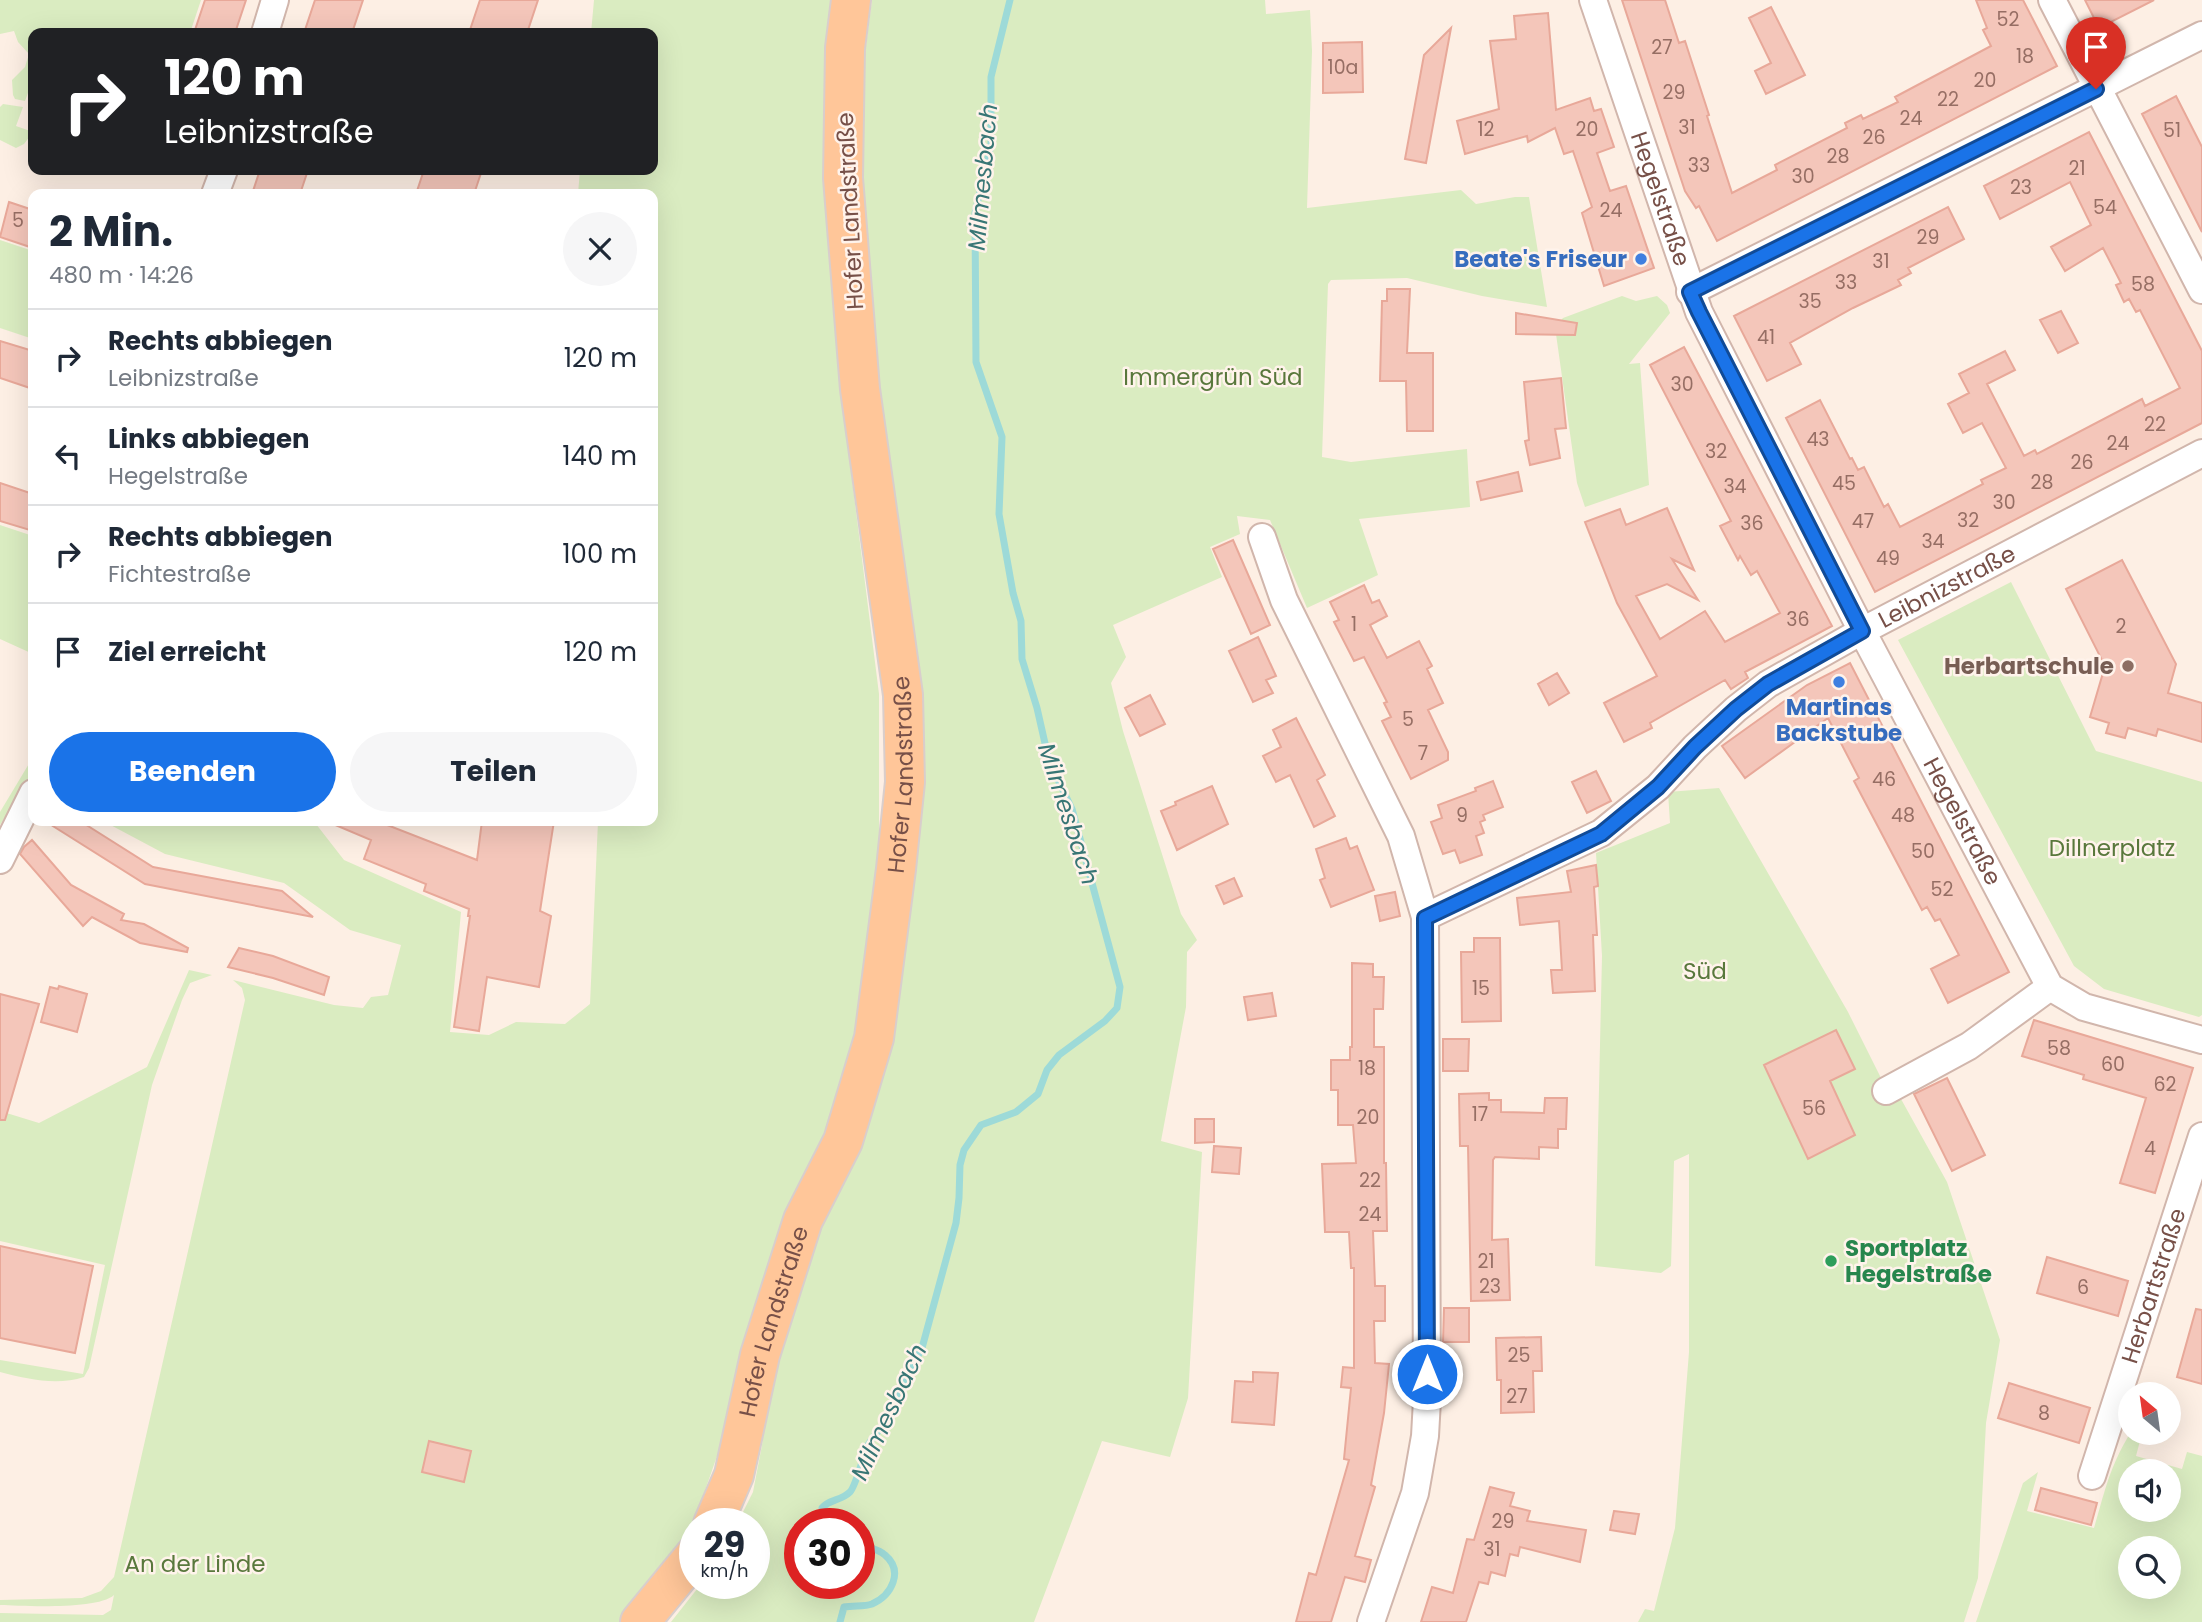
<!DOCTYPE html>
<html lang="de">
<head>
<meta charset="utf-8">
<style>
	:root { --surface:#fff; --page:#f6f6f7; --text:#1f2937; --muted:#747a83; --line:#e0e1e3; --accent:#1a73e8 }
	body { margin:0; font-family:Poppins,sans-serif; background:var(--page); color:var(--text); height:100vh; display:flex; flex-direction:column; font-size:26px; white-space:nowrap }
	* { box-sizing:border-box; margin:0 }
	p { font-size:23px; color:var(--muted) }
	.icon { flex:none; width:38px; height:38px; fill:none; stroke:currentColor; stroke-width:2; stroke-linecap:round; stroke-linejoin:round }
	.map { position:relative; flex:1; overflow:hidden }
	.side { position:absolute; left:28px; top:189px; width:630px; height:637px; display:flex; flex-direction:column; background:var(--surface); border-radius:14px; box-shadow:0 7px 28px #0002 }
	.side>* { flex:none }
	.banner { position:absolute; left:28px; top:28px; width:630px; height:147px; border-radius:14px; box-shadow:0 7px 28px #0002; background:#202124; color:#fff; overflow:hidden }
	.needle { width:46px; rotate:331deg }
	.controls { position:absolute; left:2118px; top:1382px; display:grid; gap:14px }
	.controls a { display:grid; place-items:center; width:63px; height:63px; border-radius:50%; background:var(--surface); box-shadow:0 7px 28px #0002; font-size:35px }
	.speed { position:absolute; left:679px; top:1508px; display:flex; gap:14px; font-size:35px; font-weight:700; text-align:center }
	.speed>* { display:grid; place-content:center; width:91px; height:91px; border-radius:50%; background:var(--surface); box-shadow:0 7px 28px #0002; line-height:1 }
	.speed small { font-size:18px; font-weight:400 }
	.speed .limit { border:10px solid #d22; background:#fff; color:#111 }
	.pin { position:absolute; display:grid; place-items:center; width:60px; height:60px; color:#fff; margin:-72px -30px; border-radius:50% 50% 50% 0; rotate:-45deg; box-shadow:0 0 7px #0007 }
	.pin .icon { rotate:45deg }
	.me { position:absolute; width:77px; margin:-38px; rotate:0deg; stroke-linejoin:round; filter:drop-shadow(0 0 5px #0008) }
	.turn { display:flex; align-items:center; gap:24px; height:147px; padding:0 21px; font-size:32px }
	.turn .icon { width:91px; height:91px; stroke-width:2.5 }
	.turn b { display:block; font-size:49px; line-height:60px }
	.round { display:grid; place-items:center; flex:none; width:74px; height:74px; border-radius:37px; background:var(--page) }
	.overview { display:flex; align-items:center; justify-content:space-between; height:119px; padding:0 21px }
	h1 { font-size:42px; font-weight:700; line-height:52px }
	.button { display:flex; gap:14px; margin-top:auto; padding:14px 21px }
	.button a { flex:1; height:80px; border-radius:42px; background:var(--accent); color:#fff; font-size:28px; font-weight:700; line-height:80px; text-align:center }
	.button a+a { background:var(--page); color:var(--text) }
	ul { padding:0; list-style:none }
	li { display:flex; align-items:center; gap:21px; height:98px; padding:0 21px; border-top:2px solid var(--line) }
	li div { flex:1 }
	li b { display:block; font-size:26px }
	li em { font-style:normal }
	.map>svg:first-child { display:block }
	.green { fill:#daecc1; fill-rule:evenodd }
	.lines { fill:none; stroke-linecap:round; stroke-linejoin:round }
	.stream { stroke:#9ddad8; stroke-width:7 }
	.building { fill:#f4c6ba; stroke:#e8a899; stroke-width:2 }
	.street-casing { stroke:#d1b6ac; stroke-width:30 }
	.primary-casing { stroke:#d9cecc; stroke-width:42 }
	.street { stroke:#fff; stroke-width:26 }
	.primary { stroke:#ffc699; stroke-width:38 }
	.route-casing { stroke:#114b97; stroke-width:18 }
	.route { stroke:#1a73e8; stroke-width:12 }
	.shop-dot { fill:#3f7fe0; stroke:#fff3eb; stroke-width:2.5 }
	.education-dot { fill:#8d6e63; stroke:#fff3eb; stroke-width:2.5 }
	.leisure-dot { fill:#2e9e5b; stroke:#fff3eb; stroke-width:2.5 }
	.labels { text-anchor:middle; stroke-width:5; stroke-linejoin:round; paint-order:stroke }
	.number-label { font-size:19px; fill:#966e64 }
	.street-label { font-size:23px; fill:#775048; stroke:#fff3eb }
	.shop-label { font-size:23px; font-weight:bold; fill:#366cbe; stroke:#fff3eb; text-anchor:end }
	.park-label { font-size:23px; fill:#59783c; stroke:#fff3eb }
	.education-label { font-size:23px; font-weight:bold; fill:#785e54; stroke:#fff3eb; text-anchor:end }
	.leisure-label { font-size:23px; font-weight:bold; fill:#27864d; stroke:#fff3eb; text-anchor:start }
	.water-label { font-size:24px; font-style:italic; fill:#387675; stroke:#fff3eb }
</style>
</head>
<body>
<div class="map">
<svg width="2202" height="1622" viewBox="0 0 2202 1622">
	<rect width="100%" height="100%" fill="#fdefe4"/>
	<path class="green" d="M0 0H201L190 33H33V79L25 101 15 99 13 95 12 80 25 67 29 54 18 42 14 31 0 34Z
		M594 0H835L828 55 823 173 841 392 879 694V869L861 1031 829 1135 787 1217 741 1352 723 1439 694 1522 648 1597 625 1622H0V1613L103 1615 111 1610 114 1595C98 1610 23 1606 0 1605V1600L82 1598 101 1591 114 1577 245 1000 242 988 233 980 334 1005 363 1008 371 997 388 995 401 945 350 930 284 883 165 854 103 821H310L316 824 344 860 461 912 450 1032 489 1035 516 1022 565 1024 590 1004 598 821H653V194H578L580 170H653V33H591Z
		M872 0H1265L1266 14 1310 10 1312 51 1307 208 1461 190 1476 204 1515 197H1529L1547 307 1482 296 1407 278 1331 280 1328 284 1322 457 1351 462 1467 449 1470 507 1359 519 1378 575 1307 608 1270 520 1237 516 1240 534 1210 547 1222 577 1113 625 1126 657 1111 683 1123 731 1181 914 1197 940 1187 952 1186 1007 1161 1141 1202 1152 1188 1398 1170 1457 1102 1441 1034 1622H671L701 1584H754V1524H737L753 1492 762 1445 774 1359 915 866 925 751 876 388 860 191 864 61ZM800 1524H859V1584H800Z
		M3 104 23 107 16 126 33 132 24 144 16 148 0 140V107Z
		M0 240 33 251V339L0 328Z
		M1622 296 1636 301 1657 296 1667 305 1670 313 1629 364 1640 363 1649 485 1585 507 1577 483 1555 327 1563 318Z
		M0 525 33 536V654L0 639Z
		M2011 582 2096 751 2202 782V1015L2199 1017 2104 989 2074 966 1898 640Z
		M33 757V771L0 825V812Z
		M1719 788 1848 1012 1881 1078 1901 1099 1947 1182 2000 1340 1986 1423 1978 1578 1964 1622H1638L1645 1609 1654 1611 1675 1528 1689 1352V1154L1674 1161 1671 1266 1661 1273 1595 1266 1602 956 1596 853 1670 823 1668 792Z
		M189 970 212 975 190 983 182 1000 152 1085 89 1368 84 1377C57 1386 27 1379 0 1372V1360L83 1374 105 1265 0 1241V1111L39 1123 147 1067Z
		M2129 1435 2141 1437 2136 1456 2182 1469 2187 1452 2202 1456V1622H1976L2023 1483 2038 1472 2027 1511 2094 1528C2105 1491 2109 1469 2129 1435ZM2130 1472H2168V1510H2130ZM2130 1549H2168V1587H2130Z"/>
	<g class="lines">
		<path class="stream" d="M824 1524 822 1508C829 1499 841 1501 850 1492 856 1486 863 1456 868 1445 876 1431 888 1424 891 1407L922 1348 956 1223 959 1198 960 1165 964 1150 981 1125 1016 1112 1038 1094 1047 1070 1059 1055 1105 1021 1117 1008 1120 987 1072 809 1049 761 1037 708 1022 659 1021 621 1013 593 999 514 1002 437 976 362 975 213 991 145V77L1010 0
			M840 1622 844 1607C853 1605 864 1607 872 1604 892 1595 904 1571 885 1555 879 1549 867 1547 859 1544"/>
	</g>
	<path class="building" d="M205 0H246L235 33H194Z
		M315 0H363L352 33H304Z
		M480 0H538L527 33H469Z
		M1622 0H1665L1679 43 1685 41 1709 115 1707 116 1732 193 1777 170 1775 165 1847 128 1845 123 1861 115 1863 119 1898 102 1895 97 1991 46 1983 30 1987 28 1976 0H2023L2057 66 1717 241 1699 206 1696 208 1685 191Z
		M2085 0H2154L2099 28Z
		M1771 7 1805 75 1766 94 1755 71 1771 63 1749 18Z
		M1548 13 1556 110 1590 98 1594 111 1601 109 1614 147 1597 153 1610 191 1626 186 1654 268 1604 286 1582 213 1592 207 1573 151 1564 154 1555 128 1528 142 1527 136 1465 154 1457 121 1499 109 1490 41 1516 39 1514 16Z
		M1451 28 1426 163 1405 159 1424 55Z
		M1362 42 1363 92 1323 93V43Z
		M2176 96 2202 147V232L2142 114Z
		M2089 132 2202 351V423L1875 592 1786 418 1820 400 1850 459 1852 458 1858 470 1864 467 1884 507 1888 504 1900 527 1983 484 1981 480 2006 468 1982 423 1963 433 1948 404 1969 393 1959 374 2005 351 2015 370 1987 384 2024 456 2035 450 2037 454 2142 399 2145 406 2180 388 2140 310 2136 312 2129 299 2124 302 2116 285 2121 283 2103 248 2065 271 2051 247 2091 225 2070 182 2000 219 1984 186Z
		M260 170H308L300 194H252Z
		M424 170H482L474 194H416Z
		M9 202 33 210V248L0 237Z
		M1948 207 1964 239 1908 268 1911 273 1898 280 1901 285 1853 308 1790 343 1801 364 1767 381 1734 316Z
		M1387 289H1410L1407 353H1433V431H1407L1406 381H1380L1382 301H1387Z
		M2061 311 2078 343 2058 353 2040 320Z
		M1516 313 1577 323 1575 335 1516 334Z
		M0 341 33 351V389L0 378Z
		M1684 347 1832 626 1745 672 1748 678 1731 689 1725 680 1650 723 1652 728 1624 742 1604 703 1657 676 1617 603 1585 522 1620 509 1626 525 1667 508 1694 570 1672 559 1698 600 1667 584 1636 596 1660 639 1705 611 1725 642 1780 613 1757 571 1751 575 1740 556 1738 560 1720 526 1731 521 1650 365Z
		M1561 378 1566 428 1555 429 1560 458 1530 465 1525 441 1529 440 1524 382Z
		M1518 472 1522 491 1481 500 1477 482Z
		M0 483 33 494V531L0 521Z
		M1233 540 1270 625 1251 634 1213 549Z
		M2122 560 2176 664 2168 693 2202 703V742L2158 729 2156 736 2128 728 2125 738 2106 733 2109 723 2090 717 2105 666 2066 589Z
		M1364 585 1372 603 1379 600 1387 616 1370 625 1387 658 1419 641 1432 666 1427 669 1443 703 1428 710 1448 752V760L1411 779 1382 721 1391 717 1384 703 1387 702 1364 657 1354 661 1334 622 1339 620 1330 602Z
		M1258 637 1276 676 1266 680 1273 693 1253 702 1229 651Z
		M1850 663 2009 972 1948 1003 1931 969 1959 955 1940 919 1935 921 1927 907 1922 910 1854 781 1859 778 1828 718 1745 778 1722 746 1807 685Z
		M1557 673 1569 693 1549 705 1538 684Z
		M1150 695 1165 724 1140 736 1125 708Z
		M1296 718 1325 775 1317 780 1335 816 1314 827 1290 775 1276 782 1263 756 1281 747 1273 730Z
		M1596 771 1611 801 1587 813 1572 782Z
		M1493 781 1503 807 1483 815 1485 820 1480 822 1484 833 1476 836 1482 855 1460 863 1455 850 1443 854 1431 822 1442 818 1438 805 1476 791 1475 788Z
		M1212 786 1228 824 1177 850 1161 811 1176 805 1175 802Z
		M45 821H80L153 867 282 891 313 917 145 884Z
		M326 821H377L477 860 482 821H554L540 911 551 916 539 987 487 977 479 1031 454 1027 470 916H468L469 909 424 891 426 884 364 859 371 840Z
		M1346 838 1350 849 1357 846 1374 890 1331 907 1320 880 1325 878 1316 849Z
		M32 840 71 885 124 914 121 920 144 924 188 948 187 952 140 943 92 917 83 926 20 854 24 847Z
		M1596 865 1598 886 1594 887 1597 935H1593L1595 991 1553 993 1551 970H1562L1559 921 1520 925 1517 898 1571 892 1567 871Z
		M1234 878 1242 896 1224 904 1216 886Z
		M1395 892 1400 916 1380 921 1375 896Z
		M1474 938H1500L1501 1021 1462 1022 1461 952H1474Z
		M239 948 273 956 329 977 324 995 273 978 228 967Z
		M1352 963 1373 964V977H1384L1383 1009H1374V1047H1384V1163H1386L1387 1231H1373L1375 1286H1385V1321H1374L1375 1363 1389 1364 1384 1413 1371 1485 1375 1487 1355 1556 1371 1560 1365 1582 1345 1577 1331 1622H1296L1309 1573 1316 1575 1349 1460 1344 1459 1351 1388 1341 1387 1343 1367 1354 1368V1268H1351L1349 1232H1325L1322 1164 1356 1163 1353 1125H1338V1090H1331V1060H1350V1047H1352Z
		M59 986 87 994 77 1032 41 1022 50 987 58 989Z
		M1272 993 1276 1016 1248 1020 1244 997Z
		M0 994 39 1004 5 1120H0Z
		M2034 1020 2193 1068 2155 1193 2120 1183 2146 1098 2083 1079 2084 1075 2022 1056Z
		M1836 1030 1855 1069 1830 1081 1855 1135 1808 1159 1764 1065Z
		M1443 1039H1469L1468 1071H1443Z
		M1947 1078 1985 1155 1952 1171 1914 1094Z
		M1489 1093V1100H1501V1112L1544 1113 1545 1098H1567L1566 1129H1558V1148L1539 1147V1159L1495 1157 1493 1160 1492 1240 1508 1239 1510 1300 1471 1301 1468 1146H1460L1459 1094Z
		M1195 1119H1214V1142L1195 1143Z
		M1214 1146 1241 1148 1239 1174 1212 1172Z
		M0 1246 93 1266 75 1353 0 1338Z
		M2047 1257 2128 1281 2118 1316 2037 1293Z
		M1444 1308H1469V1342H1443Z
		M2196 1309 2202 1310V1384L2177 1377Z
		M1541 1337 1542 1371H1533L1534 1412 1501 1413V1380H1497L1496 1338Z
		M1253 1372 1278 1373 1274 1425 1232 1422 1235 1381 1253 1382Z
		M2009 1383 2090 1408 2079 1443 1998 1418Z
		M429 1441 471 1451 464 1482 422 1472Z
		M1490 1487 1514 1493 1510 1506 1530 1511 1527 1521 1586 1530 1580 1562 1520 1547 1518 1556 1510 1554 1505 1576 1491 1572 1488 1584 1479 1582 1466 1622H1421L1432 1587 1453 1593 1467 1539 1474 1540Z
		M2041 1488 2097 1503 2091 1525 2035 1510Z
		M1614 1511 1639 1514 1635 1534 1610 1530Z"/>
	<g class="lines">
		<defs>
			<g id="street">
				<path id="s1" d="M1593 0 1699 312 1862 631 2050 987 2084 1007 2202 1040"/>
				<path d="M2052 0 2202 290"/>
				<path d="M265 33 275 0"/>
				<path d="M215 194 224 170"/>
				<path d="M1690 292 2202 35"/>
				<path d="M1262 537 1284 600 1401 836 1425 917 1427 1400 1425 1436 1415 1493 1371 1622"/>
				<path d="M0 860 33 793"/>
				<path id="s2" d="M1425 917 1601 833 1658 787 1695 747 1736 709 1768 684 1862 631 2202 453"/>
				<path d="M1886 1091 1969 1046 2050 987"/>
				<path id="s3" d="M2092 1476 2202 1136"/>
			</g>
			<g id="primary">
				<path id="s4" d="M713 1524 734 1475 760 1355 803 1220 843 1141 874 1038 896 869 905 782 903 695 860 389 843 178 845 48 851 0"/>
				<path d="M640 1622 695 1555"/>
			</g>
		</defs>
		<use href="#street" class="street-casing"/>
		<use href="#primary" class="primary-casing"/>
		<use href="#street" class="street"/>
		<use href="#primary" class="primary"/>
	</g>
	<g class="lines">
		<defs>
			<path id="route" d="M1427 1374 1425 918 1601 834 1658 787 1695 747 1736 709 1768 684 1862 631 1699 312 1690 292 2096 89"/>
		</defs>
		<use href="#route" class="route-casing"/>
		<use href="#route" class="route"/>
	</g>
	<g class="shop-dot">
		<circle cx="1641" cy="259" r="7"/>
		<circle cx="1839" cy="682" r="7"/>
	</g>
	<circle class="education-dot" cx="2128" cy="666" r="7"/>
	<circle class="leisure-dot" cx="1831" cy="1261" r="7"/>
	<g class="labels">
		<g class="number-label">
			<text x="2008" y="26">52</text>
			<text x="1662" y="54">27</text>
			<text x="2025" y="63">18</text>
			<text x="1343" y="74">10a</text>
			<text x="1985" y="87">20</text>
			<text x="1674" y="99">29</text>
			<text x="1948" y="106">22</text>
			<text x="1911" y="125">24</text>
			<text x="1687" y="134">31</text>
			<text x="1486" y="136">12</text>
			<text x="1587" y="136">20</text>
			<text x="2172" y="137">51</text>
			<text x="1874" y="144">26</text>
			<text x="1838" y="163">28</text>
			<text x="1699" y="172">33</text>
			<text x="2077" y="175">21</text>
			<text x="1803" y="183">30</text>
			<text x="2021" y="194">23</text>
			<text x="2105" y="214">54</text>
			<text x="1611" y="217">24</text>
			<text x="18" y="227">5</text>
			<text x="1928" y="244">29</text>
			<text x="1881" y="268">31</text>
			<text x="1846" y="289">33</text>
			<text x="2143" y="291">58</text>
			<text x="1810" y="308">35</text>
			<text x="1766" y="344">41</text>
			<text x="1682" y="391">30</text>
			<text x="2155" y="431">22</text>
			<text x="1818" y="446">43</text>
			<text x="2118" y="450">24</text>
			<text x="1716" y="458">32</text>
			<text x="2082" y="469">26</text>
			<text x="2042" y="489">28</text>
			<text x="1844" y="490">45</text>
			<text x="1735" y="493">34</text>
			<text x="2004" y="509">30</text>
			<text x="1968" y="527">32</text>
			<text x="1863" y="528">47</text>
			<text x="1752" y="530">36</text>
			<text x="1933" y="548">34</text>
			<text x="1888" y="565">49</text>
			<text x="1798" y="626">36</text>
			<text x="1354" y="631">1</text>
			<text x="2121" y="633">2</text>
			<text x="1408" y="726">5</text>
			<text x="1423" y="760">7</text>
			<text x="1884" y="786">46</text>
			<text x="1462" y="822">9</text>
			<text x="1903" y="822">48</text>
			<text x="1923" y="858">50</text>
			<text x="1942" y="896">52</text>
			<text x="1481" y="995">15</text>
			<text x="2059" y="1055">58</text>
			<text x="2113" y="1071">60</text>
			<text x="1367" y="1075">18</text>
			<text x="2165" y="1091">62</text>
			<text x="1814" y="1115">56</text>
			<text x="1480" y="1121">17</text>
			<text x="1368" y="1124">20</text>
			<text x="2150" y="1155">4</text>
			<text x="1370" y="1187">22</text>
			<text x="1370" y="1221">24</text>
			<text x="1486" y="1268">21</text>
			<text x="1490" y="1293">23</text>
			<text x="2083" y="1294">6</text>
			<text x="1519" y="1362">25</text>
			<text x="1517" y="1403">27</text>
			<text x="2044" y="1420">8</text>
			<text x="1503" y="1528">29</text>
			<text x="1492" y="1556">31</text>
		</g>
		<g class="street-label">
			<text dy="8" stroke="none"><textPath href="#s1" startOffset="210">Hegelstraße</textPath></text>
			<text transform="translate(850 211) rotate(-93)" y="8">Hofer Landstraße</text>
			<text dy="8" stroke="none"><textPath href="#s2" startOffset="623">Leibnizstraße</textPath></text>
			<text dy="8" stroke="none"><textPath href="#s4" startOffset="779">Hofer Landstraße</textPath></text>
			<text dy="8" stroke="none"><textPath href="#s1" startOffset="903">Hegelstraße</textPath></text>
			<text dy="8" stroke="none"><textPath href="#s3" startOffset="200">Herbartstraße</textPath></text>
			<text dy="8" stroke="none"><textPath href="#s4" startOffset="212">Hofer Landstraße</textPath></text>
		</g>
		<g class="shop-label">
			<text x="1627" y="267">Beate's Friseur</text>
			<text x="1839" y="715" text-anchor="middle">Martinas<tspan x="1839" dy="26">Backstube</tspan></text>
		</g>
		<g class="park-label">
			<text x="1213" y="385">Immergrün Süd</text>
			<text x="2112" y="856">Dillnerplatz</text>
			<text x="1705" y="979">Süd</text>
			<text x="195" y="1572">An der Linde</text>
		</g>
		<g class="education-label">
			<text x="2114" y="674">Herbartschule</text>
		</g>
		<g class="leisure-label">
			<text x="1845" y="1256">Sportplatz<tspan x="1845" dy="26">Hegelstraße</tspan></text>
		</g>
		<g class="water-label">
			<text transform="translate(983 177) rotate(-85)" y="8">Milmesbach</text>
			<text transform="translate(1068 814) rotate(72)" y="8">Milmesbach</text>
			<text transform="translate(889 1412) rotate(-65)" y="8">Milmesbach</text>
		</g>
	</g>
</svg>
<div class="controls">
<a><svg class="needle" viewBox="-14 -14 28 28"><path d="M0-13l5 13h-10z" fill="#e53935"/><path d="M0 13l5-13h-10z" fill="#747a83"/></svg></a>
<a><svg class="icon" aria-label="sound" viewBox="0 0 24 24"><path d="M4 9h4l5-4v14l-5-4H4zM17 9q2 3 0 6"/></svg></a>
<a><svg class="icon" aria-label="search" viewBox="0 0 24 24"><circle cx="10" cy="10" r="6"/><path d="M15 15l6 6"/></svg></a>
</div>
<div class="speed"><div>29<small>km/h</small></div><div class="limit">30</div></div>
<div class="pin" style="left:2096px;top:89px;background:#d93025"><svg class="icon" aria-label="arrive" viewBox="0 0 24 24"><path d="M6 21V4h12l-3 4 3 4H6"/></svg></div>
<svg class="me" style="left:1427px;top:1374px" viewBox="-20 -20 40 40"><circle r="17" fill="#1a73e8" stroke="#fff" stroke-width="3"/><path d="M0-11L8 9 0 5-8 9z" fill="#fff"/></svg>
<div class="banner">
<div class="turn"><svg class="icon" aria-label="right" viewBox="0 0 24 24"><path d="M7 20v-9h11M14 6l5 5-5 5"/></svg><div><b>120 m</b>Leibnizstraße</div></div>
</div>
<section class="side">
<div class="overview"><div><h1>2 Min.</h1><p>480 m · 14:26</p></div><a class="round"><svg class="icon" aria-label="close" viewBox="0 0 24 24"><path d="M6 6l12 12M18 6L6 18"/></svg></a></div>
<ul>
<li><svg class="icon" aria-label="right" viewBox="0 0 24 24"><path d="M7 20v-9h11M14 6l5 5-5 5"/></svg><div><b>Rechts abbiegen</b><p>Leibnizstraße</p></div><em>120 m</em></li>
<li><svg class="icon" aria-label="left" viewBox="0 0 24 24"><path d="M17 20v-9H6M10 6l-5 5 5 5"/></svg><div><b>Links abbiegen</b><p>Hegelstraße</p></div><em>140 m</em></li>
<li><svg class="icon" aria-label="right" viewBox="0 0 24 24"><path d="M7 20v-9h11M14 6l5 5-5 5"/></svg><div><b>Rechts abbiegen</b><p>Fichtestraße</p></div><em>100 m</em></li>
<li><svg class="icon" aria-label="arrive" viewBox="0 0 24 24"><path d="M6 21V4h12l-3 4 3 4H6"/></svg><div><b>Ziel erreicht</b></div><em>120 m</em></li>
</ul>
<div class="button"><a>Beenden</a><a>Teilen</a></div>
</section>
</div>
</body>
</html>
